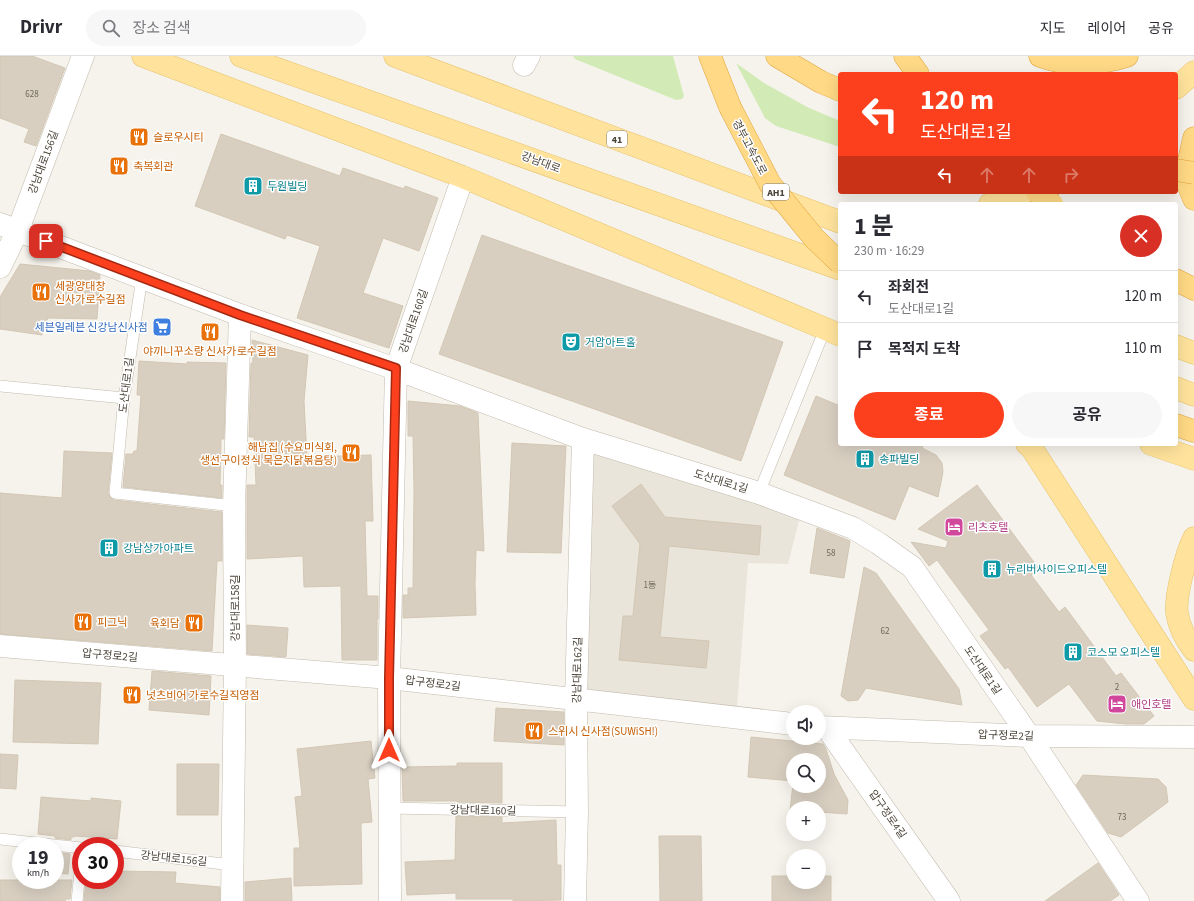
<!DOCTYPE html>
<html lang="ko">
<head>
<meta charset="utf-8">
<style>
	:root { --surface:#fff; --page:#f7f7f7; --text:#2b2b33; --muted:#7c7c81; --line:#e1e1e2; --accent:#fc3f1d }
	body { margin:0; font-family:"Source Sans 3","Noto Sans KR",sans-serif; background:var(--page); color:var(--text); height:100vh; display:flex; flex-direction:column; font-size:15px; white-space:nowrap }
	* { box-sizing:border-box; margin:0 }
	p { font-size:13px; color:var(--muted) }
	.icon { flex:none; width:22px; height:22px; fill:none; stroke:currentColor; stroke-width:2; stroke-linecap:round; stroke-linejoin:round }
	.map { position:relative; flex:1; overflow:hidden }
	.side { position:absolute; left:838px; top:146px; width:340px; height:244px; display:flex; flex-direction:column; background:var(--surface); border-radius:4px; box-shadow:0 4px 16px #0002 }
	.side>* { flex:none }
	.top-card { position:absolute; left:838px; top:16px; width:340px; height:122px; border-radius:4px; box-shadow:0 4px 16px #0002; background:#fc3f1d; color:#fff; overflow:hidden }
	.buttons { position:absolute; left:786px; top:649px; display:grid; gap:8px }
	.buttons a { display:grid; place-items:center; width:40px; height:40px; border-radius:50%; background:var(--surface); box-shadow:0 4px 16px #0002; font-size:20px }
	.speed { position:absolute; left:12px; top:781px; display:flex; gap:8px; font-size:20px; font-weight:700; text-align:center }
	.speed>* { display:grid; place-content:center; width:52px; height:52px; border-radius:50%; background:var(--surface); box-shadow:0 4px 16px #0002; line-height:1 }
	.speed small { font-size:10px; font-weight:400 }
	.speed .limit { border:6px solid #d22; background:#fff; color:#111 }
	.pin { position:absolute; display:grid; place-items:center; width:34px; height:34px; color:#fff; margin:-17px; border-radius:8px; box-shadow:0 2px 6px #0006 }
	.me { position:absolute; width:44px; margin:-22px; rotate:0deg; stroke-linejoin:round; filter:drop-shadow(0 0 3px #0008) }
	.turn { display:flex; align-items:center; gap:14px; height:84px; padding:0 16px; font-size:18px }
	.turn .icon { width:52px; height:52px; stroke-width:2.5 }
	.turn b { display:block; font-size:28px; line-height:34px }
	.lanes { display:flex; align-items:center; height:38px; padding:0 16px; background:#0003; justify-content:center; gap:20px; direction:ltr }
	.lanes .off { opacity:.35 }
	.round { display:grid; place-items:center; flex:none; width:42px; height:42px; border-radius:21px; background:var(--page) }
	.summary { display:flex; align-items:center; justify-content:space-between; height:68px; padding:0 16px }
	h1 { font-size:24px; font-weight:700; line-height:30px }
	.button { display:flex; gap:8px; margin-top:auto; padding:8px 16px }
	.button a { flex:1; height:46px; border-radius:24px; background:var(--accent); color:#fff; font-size:16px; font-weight:700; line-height:46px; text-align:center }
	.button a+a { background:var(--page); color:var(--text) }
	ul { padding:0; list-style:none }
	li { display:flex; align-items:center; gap:12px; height:52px; padding:0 16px; border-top:1px solid var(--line) }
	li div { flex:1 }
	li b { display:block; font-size:15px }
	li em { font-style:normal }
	header { display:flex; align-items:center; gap:24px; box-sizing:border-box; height:56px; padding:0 20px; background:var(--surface); border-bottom:1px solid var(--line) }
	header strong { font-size:19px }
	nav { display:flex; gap:22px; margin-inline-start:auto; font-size:14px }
	.search { width:280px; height:36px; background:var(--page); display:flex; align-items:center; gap:10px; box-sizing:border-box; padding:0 14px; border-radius:22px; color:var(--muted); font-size:15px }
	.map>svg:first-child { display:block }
	.residential { fill:#eae5da }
	.green { fill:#d2eab5 }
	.building { fill:#d8cfc1; stroke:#d3c7b4 }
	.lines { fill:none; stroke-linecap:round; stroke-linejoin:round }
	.service-casing { stroke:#c2bbae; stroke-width:12 }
	.minor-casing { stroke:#c2bbae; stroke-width:23 }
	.primary-casing { stroke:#e6c16a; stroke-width:23 }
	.trunk-casing { stroke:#e0a43c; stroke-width:23 }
	.service { stroke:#fff; stroke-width:11 }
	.minor { stroke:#fff; stroke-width:22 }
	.primary { stroke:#ffe39c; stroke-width:22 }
	.trunk { stroke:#ffd985; stroke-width:22 }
	.trunk-bridge-casing { stroke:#e0a43c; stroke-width:23; stroke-linecap:butt }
	.trunk-bridge { stroke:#ffd985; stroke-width:22 }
	.route-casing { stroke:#a42913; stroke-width:10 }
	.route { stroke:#fc3f1d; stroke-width:7 }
	.labels { text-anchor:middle; stroke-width:3; stroke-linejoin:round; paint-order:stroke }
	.number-label { font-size:9px; fill:#6e675b }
	.shield { fill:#fff; stroke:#817c74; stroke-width:1 }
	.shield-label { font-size:10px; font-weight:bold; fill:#4b4439 }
	.food-label { font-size:11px; fill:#c56008; stroke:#fff; text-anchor:start }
	.street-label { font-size:11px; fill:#4b4439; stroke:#fff }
	.culture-label { font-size:11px; fill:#0d838f; stroke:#fff; text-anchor:start }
	.shop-label { font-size:11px; fill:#366cbe; stroke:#fff; text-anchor:end }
	.hotel-label { font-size:11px; fill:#b23c85; stroke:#fff; text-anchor:start }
</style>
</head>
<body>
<header>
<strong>Drivr</strong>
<div class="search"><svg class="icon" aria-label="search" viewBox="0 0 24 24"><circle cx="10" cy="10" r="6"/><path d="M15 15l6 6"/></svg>장소 검색</div>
<nav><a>지도</a><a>레이어</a><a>공유</a></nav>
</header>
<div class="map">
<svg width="1194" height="845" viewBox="0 0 1194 845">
	<rect width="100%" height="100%" fill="#f6f3ec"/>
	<path class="residential" d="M591 390 801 457 788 508 748 507 737 652 584 634Z"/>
	<path class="green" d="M573 0H673L684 40 682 43 676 44 575 3Z
		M736 7 764 27 807 51 840 65V91L776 70 765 62Z"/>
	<path class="building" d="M0 0H32L65 12 36 90 24 86 29 73 0 62Z
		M221 78 340 120 343 112 404 133 405 130 438 142 419 195 383 182 363 237 403 250 389 292 297 262 320 190 287 179 285 183 195 150Z
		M482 179 783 286 741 405 439 298Z
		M20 208 90 215 100 219 97 263 48 262 42 279 0 273V241Z
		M252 284 308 299 304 345 307 401 371 399 373 465H365L367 540H378V563H377V604H342L341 530 304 531 303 500 247 503V429H256L254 381H249L251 307H253Z
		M139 305 187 308V306L226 307 224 383H221L220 429H222V442L123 431 126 398H133L134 395H137L141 339H137Z
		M816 340 840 350V388H924L922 392 936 399 942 407 943 416 938 441 909 430 895 464 784 419Z
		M408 345 460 350 478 357 484 495 476 494 475 528 476 559 403 562V539H408V532H413L414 434 413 380H408Z
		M512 387 566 390 561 497 507 496Z
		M64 395 112 397 108 437 111 442 114 444 222 456V505H217L212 595 0 578V437L62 442Z
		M641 428 665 461 761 470 759 499 669 490 660 581 709 585 706 612 619 604 623 560H633L640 488 612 450Z
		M977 429 1039 513 1031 519 1059 556 1065 551 1116 620 1121 617 1154 660 1144 668H1125L1097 665 1069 628 1037 651 1008 611 1005 613 980 580 989 574 937 504 929 510 911 486 946 492 948 485 918 473Z
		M817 472 850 485 844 522 810 517Z
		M864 511 876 517 959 633 962 649 866 632 858 644 848 645 841 640Z
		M247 569 288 572 286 601 247 598Z
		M152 615 211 620 209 659 149 654Z
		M15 624 101 627 98 688 13 686Z
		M496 652 564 656V689L494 685Z
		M751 681 823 688 826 693 834 718 848 744 847 758 819 756V752H793V754H790L793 728V730H819V704H793V725L748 721Z
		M371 685 375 722 368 723 372 766 361 767 362 828 294 830V792H300L295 741 302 740 297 693Z
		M0 698 18 699 16 733 0 732Z
		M457 707H502V747L457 746V745H403L402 711 457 710Z
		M177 708H219L218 759H177Z
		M1083 719 1158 723 1166 731 1168 746 1121 781 1108 777 1076 729Z
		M41 741 91 745V742L121 745 117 783 75 780 74 781H71V784L55 782V780L38 778Z
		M456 760 502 761V767L556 764 557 809H561V844L513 845V843H456V837L407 839 405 806 455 804Z
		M659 780H701L702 845H660Z
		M55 796 70 798 68 818 55 817Z
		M1098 807 1119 839 1110 845H1045Z
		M115 815 176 816 175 827 220 831V845H84L86 824H115Z
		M772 820H793V826H819V820H831V845H772Z
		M291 822 292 845H245V826Z
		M0 824H72L70 843H66L65 845H0Z"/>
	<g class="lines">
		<defs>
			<path id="service" d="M142 221 124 342 115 437 234 450
				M0 330 124 342
				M759 437 825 273
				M390 752 577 756
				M0 783 81 792
				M115 795 232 809
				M77 845 81 806"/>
			<path id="minor" d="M524 9 529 0
				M0 168 240 259 396 313 583 383 759 437 853 472 878 487 912 511 1029 680 1138 845
				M0 211 18 174 83 0
				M0 590 389 622 793 668
				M819 671 1029 680 1194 681
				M827 672 949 845
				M232 845 235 609 234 450 240 259
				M390 845 389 622 396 313 463 121
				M575 845 577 756 576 643 583 383"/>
			<path id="primary" d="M143 0 463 121 840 279
				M241 0 840 213
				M395 0 840 166
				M1176 32 1194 16
				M990 148 1025 141 1038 136
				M1176 290 1194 297
				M1176 332 1194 339
				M1027 388 1031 391 1194 643
				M1151 388 1194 403
				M1194 482C1186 498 1175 540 1177 557 1179 570 1186 584 1194 594"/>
			<path id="trunk" d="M710 0 730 51
				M777 0 821 26 840 34
				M905 0 918 18
				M1040 0C1069 11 1098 9 1127 0
				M1194 82 1185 121 1194 143
				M1176 224 1194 233
				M1176 369 1194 375"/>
		</defs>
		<use href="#service" class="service-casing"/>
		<use href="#minor" class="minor-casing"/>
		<use href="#primary" class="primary-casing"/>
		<use href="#trunk" class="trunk-casing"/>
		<use href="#service" class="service"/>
		<use href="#minor" class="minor"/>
		<use href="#primary" class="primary"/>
		<use href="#trunk" class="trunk"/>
		<defs>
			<path id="trunk-bridge" d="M730 51 770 128 814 182 840 207
				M1176 114 1194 117
				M1037 136 1052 148"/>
		</defs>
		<use href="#trunk-bridge" class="trunk-bridge-casing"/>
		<use href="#trunk-bridge" class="trunk-bridge"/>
	</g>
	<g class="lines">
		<defs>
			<path id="route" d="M46 185 240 259 396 312 389 622V694"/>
		</defs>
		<use href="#route" class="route-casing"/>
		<use href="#route" class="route"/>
	</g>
	<defs>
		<symbol id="restaurant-square" viewBox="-11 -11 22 22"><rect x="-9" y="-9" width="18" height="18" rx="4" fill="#e8710a" stroke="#fff"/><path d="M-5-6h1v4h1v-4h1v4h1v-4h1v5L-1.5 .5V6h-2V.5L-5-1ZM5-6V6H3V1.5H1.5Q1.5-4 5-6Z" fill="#fff"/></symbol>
		<symbol id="building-square" viewBox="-11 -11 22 22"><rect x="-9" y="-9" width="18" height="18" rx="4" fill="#0f9aa8" stroke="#fff"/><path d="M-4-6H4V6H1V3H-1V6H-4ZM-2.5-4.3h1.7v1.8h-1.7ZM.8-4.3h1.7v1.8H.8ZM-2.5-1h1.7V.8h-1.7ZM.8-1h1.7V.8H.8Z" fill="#fff"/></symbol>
		<symbol id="supermarket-square" viewBox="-11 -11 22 22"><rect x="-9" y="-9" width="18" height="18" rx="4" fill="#3f7fe0" stroke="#fff"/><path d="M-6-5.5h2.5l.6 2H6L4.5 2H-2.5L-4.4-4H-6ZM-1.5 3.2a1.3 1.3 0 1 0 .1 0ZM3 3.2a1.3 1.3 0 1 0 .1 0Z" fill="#fff"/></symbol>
		<symbol id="theatre-square" viewBox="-11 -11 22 22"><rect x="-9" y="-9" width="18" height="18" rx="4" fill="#0f9aa8" stroke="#fff"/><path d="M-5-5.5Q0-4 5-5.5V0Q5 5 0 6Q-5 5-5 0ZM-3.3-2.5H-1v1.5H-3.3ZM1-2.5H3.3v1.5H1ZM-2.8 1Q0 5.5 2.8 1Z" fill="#fff"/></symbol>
		<symbol id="hotel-square" viewBox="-11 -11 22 22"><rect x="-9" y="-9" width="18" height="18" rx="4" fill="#d1479c" stroke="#fff"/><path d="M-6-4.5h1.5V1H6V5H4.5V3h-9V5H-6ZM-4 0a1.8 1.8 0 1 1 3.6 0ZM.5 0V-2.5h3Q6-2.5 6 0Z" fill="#fff"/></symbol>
	</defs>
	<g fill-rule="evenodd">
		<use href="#restaurant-square" x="128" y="70" width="22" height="22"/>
		<use href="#restaurant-square" x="108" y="99" width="22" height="22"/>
		<use href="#building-square" x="242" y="119" width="22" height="22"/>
		<use href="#restaurant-square" x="30" y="225" width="22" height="22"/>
		<use href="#supermarket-square" x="151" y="260" width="22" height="22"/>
		<use href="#restaurant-square" x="199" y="265" width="22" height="22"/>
		<use href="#theatre-square" x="560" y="275" width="22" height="22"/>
		<use href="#restaurant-square" x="340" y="386" width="22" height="22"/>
		<use href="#building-square" x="854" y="392" width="22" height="22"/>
		<use href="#hotel-square" x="943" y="460" width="22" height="22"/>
		<use href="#building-square" x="98" y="481" width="22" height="22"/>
		<use href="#building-square" x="981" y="502" width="22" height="22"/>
		<use href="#restaurant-square" x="72" y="555" width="22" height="22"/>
		<use href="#restaurant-square" x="183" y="556" width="22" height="22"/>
		<use href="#building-square" x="1062" y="585" width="22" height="22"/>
		<use href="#restaurant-square" x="121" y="628" width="22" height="22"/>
		<use href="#hotel-square" x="1106" y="637" width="22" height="22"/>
		<use href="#restaurant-square" x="523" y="664" width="22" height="22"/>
	</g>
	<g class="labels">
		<g class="number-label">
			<text x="32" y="41">628</text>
			<text x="831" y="500">58</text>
			<text x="650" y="532">1동</text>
			<text x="885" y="578">62</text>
			<text x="1117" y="634">2</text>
			<text x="1122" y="764">73</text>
		</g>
		<g class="shield">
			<rect x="607" y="75" width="20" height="16" rx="3"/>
			<rect x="763" y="128" width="26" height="16" rx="3"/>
		</g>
		<g class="shield-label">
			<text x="617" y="87">41</text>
			<text x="776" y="140">AH1</text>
		</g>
		<g class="food-label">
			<text x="153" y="85">슬로우시티</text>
			<text x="133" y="114">축복회관</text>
			<text x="55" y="234">세광양대창<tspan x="55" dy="13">신사가로수길점</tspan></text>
			<text x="210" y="299" text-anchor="middle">야끼니꾸소량 신사가로수길점</text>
			<text x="337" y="395" text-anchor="end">해남집 (수요미식회,<tspan x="337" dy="13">생선구이정식 묵은지닭볶음탕)</tspan></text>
			<text x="97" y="570">피그닉</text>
			<text x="180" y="571" text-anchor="end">육회담</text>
			<text x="146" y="643">넛츠비어 가로수길직영점</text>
			<text x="548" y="679">스위시 신사점(SUWiSH!)</text>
		</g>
		<g class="street-label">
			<text transform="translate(750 91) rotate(62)" y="4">경부고속도로</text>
			<text transform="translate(43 106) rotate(-70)" y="4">강남대로156길</text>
			<text transform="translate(541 106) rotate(20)" y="4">강남대로</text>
			<text transform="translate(413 265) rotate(-71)" y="4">강남대로160길</text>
			<text transform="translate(126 329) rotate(-83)" y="4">도산대로1길</text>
			<text transform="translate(721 425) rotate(17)" y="4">도산대로1길</text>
			<text transform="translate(235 552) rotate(-90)" y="4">강남대로158길</text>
			<text transform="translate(110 599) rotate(5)" y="4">압구정로2길</text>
			<text transform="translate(577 614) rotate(-89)" y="4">강남대로162길</text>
			<text transform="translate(983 614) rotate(55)" y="4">도산대로1길</text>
			<text transform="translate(433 627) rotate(7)" y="4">압구정로2길</text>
			<text transform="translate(1006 679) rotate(2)" y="4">압구정로2길</text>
			<text transform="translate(483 754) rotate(1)" y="4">강남대로160길</text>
			<text transform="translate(888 758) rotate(55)" y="4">압구정로4길</text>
			<text transform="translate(174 802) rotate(6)" y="4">강남대로156길</text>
		</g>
		<g class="culture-label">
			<text x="267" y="134">두원빌딩</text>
			<text x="585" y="290">거암아트홀</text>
			<text x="879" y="407">송파빌딩</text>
			<text x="123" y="496">강남상가아파트</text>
			<text x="1006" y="517">뉴리버사이드오피스텔</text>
			<text x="1087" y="600">코스모 오피스텔</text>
		</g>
		<g class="shop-label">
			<text x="148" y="275">세븐일레븐 신강남신사점</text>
		</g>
		<g class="hotel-label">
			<text x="968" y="475">리츠호텔</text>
			<text x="1131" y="652">애인호텔</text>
		</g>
	</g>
</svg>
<div class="buttons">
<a><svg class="icon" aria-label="sound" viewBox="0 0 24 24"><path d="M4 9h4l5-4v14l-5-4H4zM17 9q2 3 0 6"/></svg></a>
<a><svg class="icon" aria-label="search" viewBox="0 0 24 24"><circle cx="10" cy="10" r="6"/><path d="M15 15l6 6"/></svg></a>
<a>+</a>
<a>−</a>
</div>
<div class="speed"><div>19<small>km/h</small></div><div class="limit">30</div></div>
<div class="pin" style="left:46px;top:185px;background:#d93025"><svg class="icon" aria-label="arrive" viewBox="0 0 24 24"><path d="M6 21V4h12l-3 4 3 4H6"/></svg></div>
<svg class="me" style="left:389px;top:694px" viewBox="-20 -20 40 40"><path d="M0-17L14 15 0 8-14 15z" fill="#fc3f1d" stroke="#fff" stroke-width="4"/></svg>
<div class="top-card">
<div class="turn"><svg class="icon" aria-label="left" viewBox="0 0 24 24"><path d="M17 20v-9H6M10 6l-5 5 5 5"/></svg><div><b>120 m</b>도산대로1길</div></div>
<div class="lanes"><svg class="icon" aria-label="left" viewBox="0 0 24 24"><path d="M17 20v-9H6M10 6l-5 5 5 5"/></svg><svg class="icon off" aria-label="ahead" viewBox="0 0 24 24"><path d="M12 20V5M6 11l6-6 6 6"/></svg><svg class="icon off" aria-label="ahead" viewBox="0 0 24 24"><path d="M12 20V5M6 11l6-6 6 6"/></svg><svg class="icon off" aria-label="right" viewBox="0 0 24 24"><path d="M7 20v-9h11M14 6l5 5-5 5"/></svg></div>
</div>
<section class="side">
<div class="summary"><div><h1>1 분</h1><p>230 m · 16:29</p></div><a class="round" style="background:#d93025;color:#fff"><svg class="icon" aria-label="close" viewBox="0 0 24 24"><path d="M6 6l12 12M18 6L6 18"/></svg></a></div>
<ul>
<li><svg class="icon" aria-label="left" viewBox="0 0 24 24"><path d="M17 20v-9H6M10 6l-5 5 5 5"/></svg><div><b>좌회전</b><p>도산대로1길</p></div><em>120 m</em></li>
<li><svg class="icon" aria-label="arrive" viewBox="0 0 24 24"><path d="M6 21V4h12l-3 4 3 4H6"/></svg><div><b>목적지 도착</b></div><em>110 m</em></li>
</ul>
<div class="button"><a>종료</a><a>공유</a></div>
</section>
</div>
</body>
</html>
